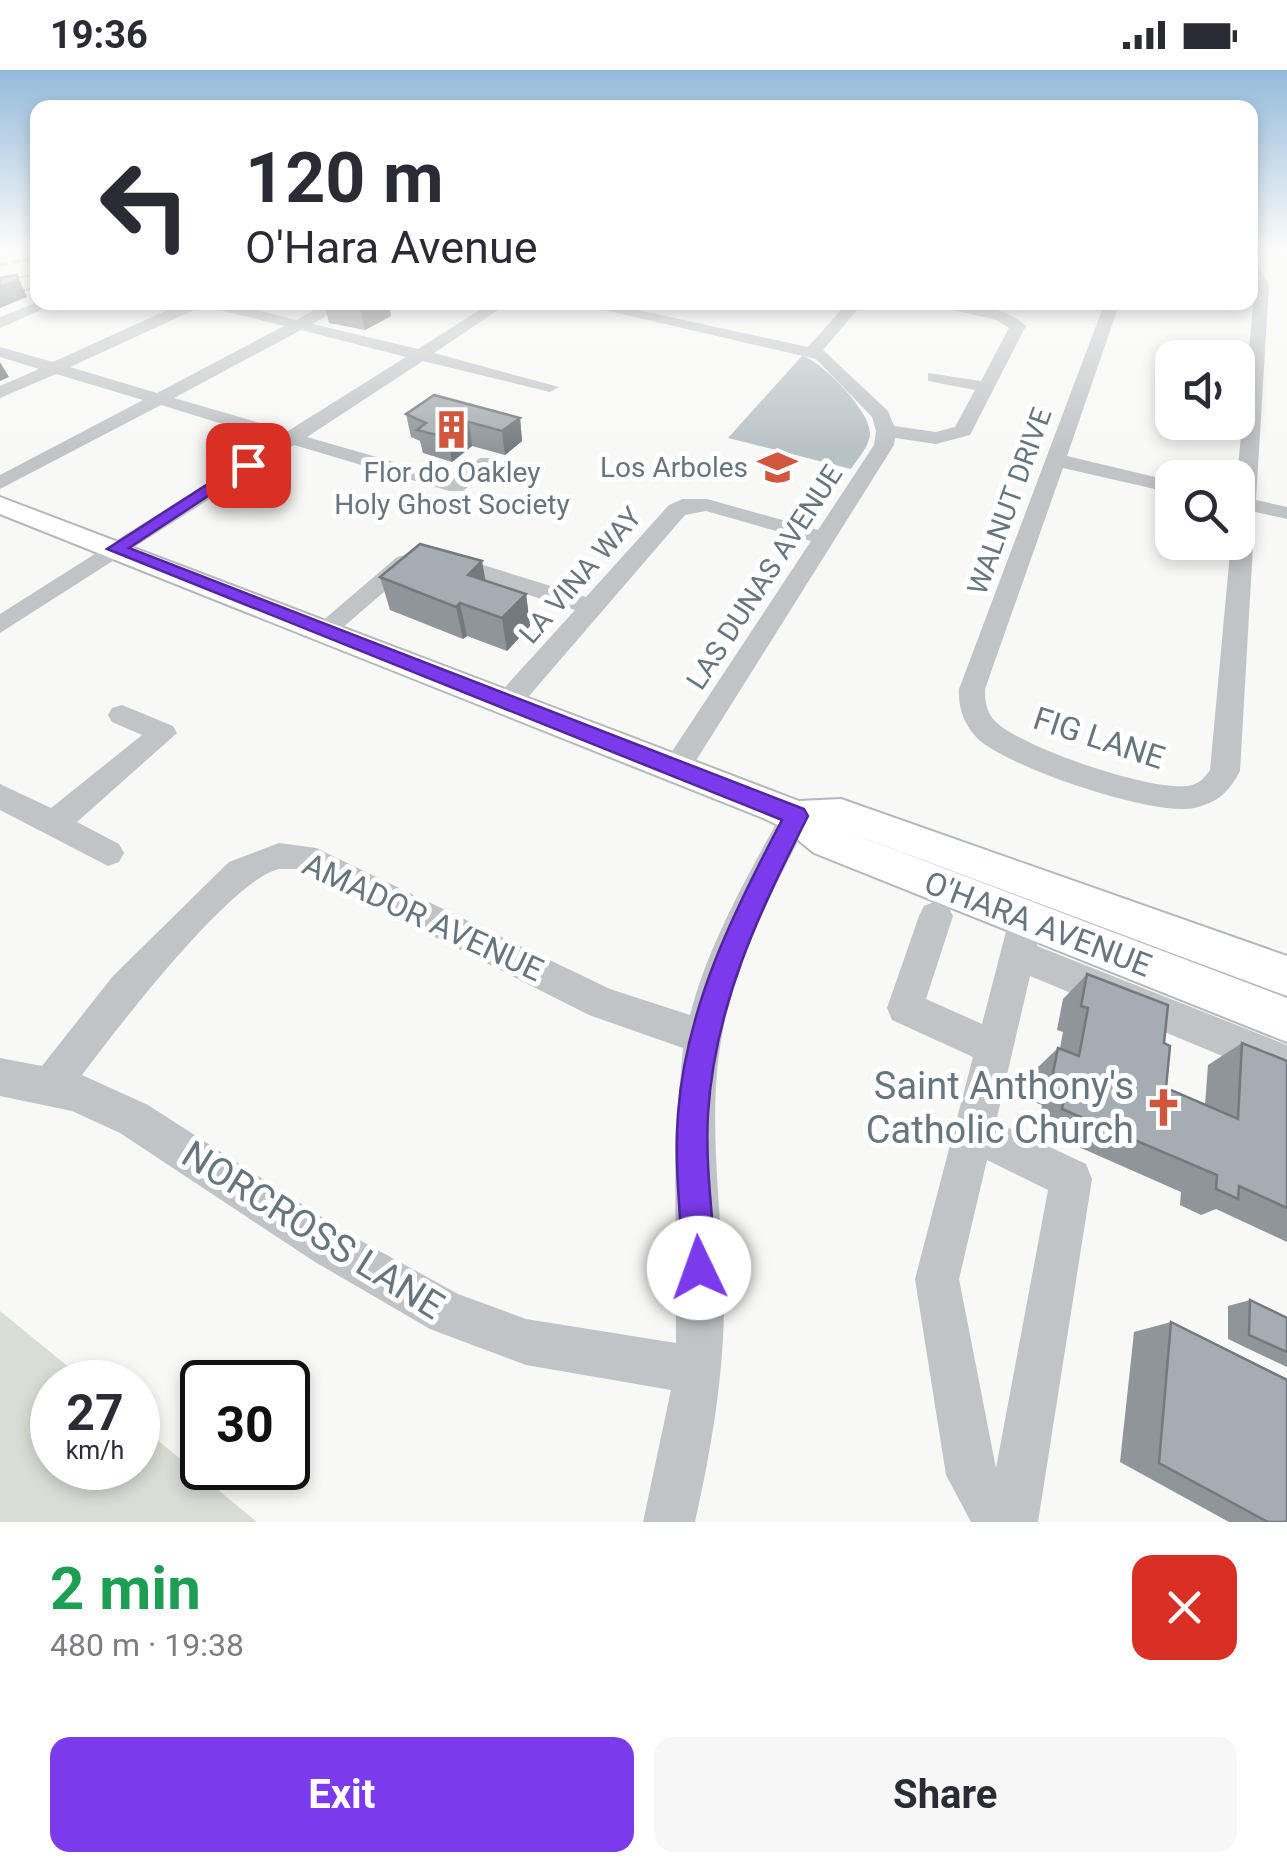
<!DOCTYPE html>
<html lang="en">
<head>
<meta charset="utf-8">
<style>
	:root { --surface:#fff; --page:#f7f7f7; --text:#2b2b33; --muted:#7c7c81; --accent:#7c3aed }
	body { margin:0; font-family:Roboto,sans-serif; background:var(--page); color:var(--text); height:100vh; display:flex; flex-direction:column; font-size:38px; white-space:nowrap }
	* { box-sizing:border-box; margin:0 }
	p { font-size:32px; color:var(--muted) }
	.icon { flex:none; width:55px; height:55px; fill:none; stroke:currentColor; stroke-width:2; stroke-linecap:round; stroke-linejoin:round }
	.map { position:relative; height:1452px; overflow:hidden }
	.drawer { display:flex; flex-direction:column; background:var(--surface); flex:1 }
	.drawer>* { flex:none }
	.guide { position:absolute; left:30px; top:30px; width:1228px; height:210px; border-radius:20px; box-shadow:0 5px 15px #0003; background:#fff; color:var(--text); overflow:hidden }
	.controls { position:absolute; left:1155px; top:270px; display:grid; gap:20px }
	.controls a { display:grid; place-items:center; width:100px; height:100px; border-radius:20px; background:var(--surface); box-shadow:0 5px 15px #0003; font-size:50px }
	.speed { position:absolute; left:30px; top:1290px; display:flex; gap:20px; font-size:50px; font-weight:700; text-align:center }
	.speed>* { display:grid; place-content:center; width:130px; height:130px; border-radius:50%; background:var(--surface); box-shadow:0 5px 15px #0003; line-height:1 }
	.speed small { font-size:25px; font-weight:400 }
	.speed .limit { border:5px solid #111; border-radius:15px; background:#fff; color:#111 }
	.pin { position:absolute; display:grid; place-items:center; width:85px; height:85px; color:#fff; margin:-42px; border-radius:20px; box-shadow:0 5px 15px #0006 }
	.me { position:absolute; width:110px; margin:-55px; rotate:357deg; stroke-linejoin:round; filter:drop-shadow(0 0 8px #0008) }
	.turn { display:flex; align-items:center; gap:35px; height:210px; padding:0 50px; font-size:45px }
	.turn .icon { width:130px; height:130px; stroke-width:2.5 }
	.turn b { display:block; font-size:70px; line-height:85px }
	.round { display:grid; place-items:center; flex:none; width:105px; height:105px; border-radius:20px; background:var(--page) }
	.overview { display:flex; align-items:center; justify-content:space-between; height:170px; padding:0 50px }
	h1 { font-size:60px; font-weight:700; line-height:75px; color:#1e9e55 }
	.action { display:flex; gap:20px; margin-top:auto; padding:20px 50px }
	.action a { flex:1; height:115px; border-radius:20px; background:var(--accent); color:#fff; font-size:40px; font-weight:700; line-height:115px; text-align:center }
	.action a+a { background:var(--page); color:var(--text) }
	.status { display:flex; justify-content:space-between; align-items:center; height:70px; padding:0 50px; background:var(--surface); direction:ltr }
	.status svg { height:28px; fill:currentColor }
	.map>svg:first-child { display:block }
	.green { fill:#d9ddd6 }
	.water { fill:#b7c2c5 }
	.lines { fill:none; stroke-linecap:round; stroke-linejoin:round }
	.major-casing { stroke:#b4b8bb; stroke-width:4 }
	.minor { fill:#c0c4c7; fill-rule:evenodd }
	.major { fill:#fff; fill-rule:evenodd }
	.rail { stroke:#a2a8ad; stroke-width:4; stroke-dasharray:8 4; stroke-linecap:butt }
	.wall { fill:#8f9599 }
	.shaded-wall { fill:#74797d }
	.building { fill:#a6adb2; stroke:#74797d; stroke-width:2.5 }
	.route { fill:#7c3aed; stroke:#51269a; stroke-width:2.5 }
	.labels { text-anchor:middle; stroke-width:10; stroke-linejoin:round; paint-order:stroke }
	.far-poi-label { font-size:28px; fill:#66757e; stroke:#fff; text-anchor:end }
	.far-street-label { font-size:28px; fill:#66757e; stroke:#fff }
	.street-label { font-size:32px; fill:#66757e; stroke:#fff }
	.near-poi-label { font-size:38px; fill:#66757e; stroke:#fff; text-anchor:end }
	.near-street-label { font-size:38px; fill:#66757e; stroke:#fff }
</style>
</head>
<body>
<div class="status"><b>19:36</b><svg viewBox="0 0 49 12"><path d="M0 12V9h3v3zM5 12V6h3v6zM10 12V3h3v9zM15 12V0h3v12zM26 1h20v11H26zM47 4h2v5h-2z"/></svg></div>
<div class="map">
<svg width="1287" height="1452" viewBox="0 0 1287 1452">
	<rect width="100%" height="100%" fill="#f8f8f6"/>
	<path class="green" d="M0 1241 87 1312H52V1398H138V1354L257 1452H0Z"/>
	<path class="water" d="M802 286C822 291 871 342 870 363 870 376 858 388 851 399L728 368Z"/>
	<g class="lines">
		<defs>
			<path id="major" d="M38 205V216L0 224V212Z
				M0 427 799 731 841 729 1287 886V926L840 759 1287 928V972L814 783 782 757 763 748 0 444Z"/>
		</defs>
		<use href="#major" class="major-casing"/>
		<path class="minor" d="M1250 190 1255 191 1269 215 1256 430 1287 437V449L1255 442 1240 701C1229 722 1217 733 1194 738 1155 747 1006 697 977 668 964 654 958 638 959 619L1105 232H1120L1067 386 1172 411V423L1063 398 985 619C985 630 986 640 993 649 1015 676 1159 725 1192 715 1200 713 1205 707 1210 700L1231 472H1238L1237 408 1255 215 1250 207Z
			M38 232H59L0 258V247Z
			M185 232H226L296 250 329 232H349L313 254 418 279 492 232H510L434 283 559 317 550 322 423 291 307 367 453 409 480 388H494V396L463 421H449L294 375 0 563V544L275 370 161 335 0 419V405L143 330 56 304 0 328V316L39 299 0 287V277L53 292ZM203 236 284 256 157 323 70 297ZM301 260 406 287 288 361 174 328Z
			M570 232H601L808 277 848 232H864L823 280 888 341 894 356 936 362 955 357 975 320 928 311V303L981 311 1009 258 996 250 919 232C953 232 1000 232 1026 256L970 365 936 374 895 368 894 375 687 705 677 708 667 705 662 697 667 689 811 471 706 441 685 445 517 640H497L493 633 497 626 575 540 431 493 413 497 334 565H316L313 559 397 487 432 479 586 527 669 435 683 429H707L818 460 874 375 876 361 872 347 816 289Z
			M122 635 173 656 177 663 77 752 119 774 124 783 119 792 108 796 0 740V714L51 738 142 665 112 652 108 645 112 638Z
			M796 734 807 737 811 746C775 816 737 887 722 965 706 1053 723 1144 724 1232 724 1306 711 1380 695 1452H643L671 1320 526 1295 430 1259 315 1192 120 1063 72 1041 0 1026V988L42 996 113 906 229 792 279 773 316 778 610 919 690 945C709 871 749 804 785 737ZM279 799H300L589 945 683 978 675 1068 676 1273 526 1249 458 1224 345 1162 148 1035 82 1005C115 961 230 810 279 799Z
			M936 831 948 836 953 846 926 929 982 954 1009 850 1014 840 1026 835 1038 840 1043 850 1037 876 1287 975V1013L1030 906 996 1052 1086 1094 1092 1109 1038 1452H971L946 1405 915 1209 973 987 892 950 887 938 919 846 924 836ZM987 1090 1048 1120 996 1398 959 1209Z"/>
		<use href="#major" class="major"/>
		<path class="rail" d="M0 195 38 187"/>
	</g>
	<path class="wall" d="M324 232H388L391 246 365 260 329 253Z
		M406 344 520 348 522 371 505 385 472 376 452 392 423 383 420 371 411 367Z
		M380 507 486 511 526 524 530 556 507 581 467 566 463 569 390 540Z
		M1087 904 1164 973 1166 1018 1205 1035 1208 995 1242 973 1287 991V1172L1216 1139 1201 1145 1180 1135 1181 1122 1038 1059 1042 1035 1029 1030 1035 1000 1058 978H1060L1063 962 1057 960 1063 929Z
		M1250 1230 1287 1248V1297L1228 1269V1236Z
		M1171 1252 1287 1452H1229L1120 1392 1134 1262Z"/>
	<path class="shaded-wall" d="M17 205 27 227 0 238V217Z
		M372 232H388L391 246 365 260 360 239Z
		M0 292 9 307 0 311Z
		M520 348 522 371 505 385 502 361Z
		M469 352 472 376 452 392 448 368Z
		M482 491 488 524 468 505Z
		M526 524 530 556 507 581 502 548Z
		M460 533 467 566 463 569 456 537Z"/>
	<path class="building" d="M17 205 18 210 0 217V208Z
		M324 232H372L360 239Z
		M434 325 520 348 502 361 469 352 448 368 417 360 426 353 406 344Z
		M420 474 482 491 468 505 526 524 502 548 460 533 456 537 380 507Z
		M1087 904 1168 935 1164 973 1170 976 1166 1018 1238 1049 1242 973 1287 991V1138L1239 1116 1238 1129 1216 1119 1217 1105 1062 1039 1067 1014 1052 1008 1058 978 1079 986 1088 938 1081 936Z
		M1250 1230 1287 1248V1282L1249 1265Z
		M1171 1252 1287 1310V1452H1268L1159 1393Z"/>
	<linearGradient id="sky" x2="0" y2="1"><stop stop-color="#94bada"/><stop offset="0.47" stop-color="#fcfcfb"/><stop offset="1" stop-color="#fcfcfb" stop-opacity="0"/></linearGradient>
	<rect width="1287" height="382" fill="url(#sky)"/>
	<path class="route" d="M242 392 255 395 129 478 804 739 808 746C759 843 715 933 708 1044 705 1094 713 1148 716 1198L711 1210 699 1215 687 1210 683 1198C681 1148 674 1095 678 1044 686 937 733 843 782 750L107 479Z"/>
	<defs>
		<symbol id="building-bare" viewBox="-9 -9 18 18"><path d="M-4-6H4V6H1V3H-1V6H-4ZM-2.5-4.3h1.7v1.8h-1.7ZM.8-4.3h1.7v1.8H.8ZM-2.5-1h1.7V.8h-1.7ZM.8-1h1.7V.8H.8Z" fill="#d0563e" stroke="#fff" stroke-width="2.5" paint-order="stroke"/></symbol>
		<symbol id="school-bare" viewBox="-9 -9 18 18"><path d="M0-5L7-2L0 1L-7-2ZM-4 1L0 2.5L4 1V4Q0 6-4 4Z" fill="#d0563e" stroke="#fff" stroke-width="2.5" paint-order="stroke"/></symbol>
		<symbol id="church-bare" viewBox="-9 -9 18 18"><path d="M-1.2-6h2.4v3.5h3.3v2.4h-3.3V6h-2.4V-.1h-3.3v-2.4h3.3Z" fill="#d0563e" stroke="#fff" stroke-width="2.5" paint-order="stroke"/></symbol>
	</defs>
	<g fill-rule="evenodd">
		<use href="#building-bare" x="424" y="332" width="55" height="55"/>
		<use href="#school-bare" x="750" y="370" width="55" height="55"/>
		<use href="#church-bare" x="1136" y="1010" width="55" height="55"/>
	</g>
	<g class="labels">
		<g class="far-poi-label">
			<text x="748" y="407">Los Arboles</text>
			<text x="452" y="412" text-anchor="middle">Flor do Oakley<tspan x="452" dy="32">Holy Ghost Society</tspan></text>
		</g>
		<g class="far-street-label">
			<text transform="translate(1009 431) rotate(-70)" y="10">WALNUT DRIVE</text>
			<text transform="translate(580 505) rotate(-49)" y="10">LA VINA WAY</text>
			<text transform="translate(764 507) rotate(-57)" y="10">LAS DUNAS AVENUE</text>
		</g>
		<g class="street-label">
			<text transform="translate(1099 668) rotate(18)" y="11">FIG LANE</text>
			<text transform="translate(423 847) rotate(25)" y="11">AMADOR AVENUE</text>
			<text transform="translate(1038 854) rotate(21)" y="11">O'HARA AVENUE</text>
		</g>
		<g class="near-poi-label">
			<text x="1134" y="1029">Saint Anthony's<tspan x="1134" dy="44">Catholic Church</tspan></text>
		</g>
		<g class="near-street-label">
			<text transform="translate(313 1160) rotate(32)" y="13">NORCROSS LANE</text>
		</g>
	</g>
</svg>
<div class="controls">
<a><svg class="icon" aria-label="sound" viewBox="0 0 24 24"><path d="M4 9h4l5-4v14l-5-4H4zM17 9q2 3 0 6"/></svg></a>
<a><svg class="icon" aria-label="search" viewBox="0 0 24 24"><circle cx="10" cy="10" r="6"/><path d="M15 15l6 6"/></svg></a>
</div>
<div class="speed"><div>27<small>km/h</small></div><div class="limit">30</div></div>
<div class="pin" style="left:248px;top:395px;background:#d93025"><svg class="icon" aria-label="arrive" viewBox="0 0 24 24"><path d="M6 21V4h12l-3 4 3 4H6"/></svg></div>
<svg class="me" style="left:699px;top:1198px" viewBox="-20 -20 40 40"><circle r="19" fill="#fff"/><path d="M0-13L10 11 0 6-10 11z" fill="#7c3aed"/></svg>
<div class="guide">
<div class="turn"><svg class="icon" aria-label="left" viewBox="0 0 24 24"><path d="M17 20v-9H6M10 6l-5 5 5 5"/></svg><div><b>120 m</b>O'Hara Avenue</div></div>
</div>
</div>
<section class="drawer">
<div class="overview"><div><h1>2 min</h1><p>480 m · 19:38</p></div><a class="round" style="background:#d93025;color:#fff"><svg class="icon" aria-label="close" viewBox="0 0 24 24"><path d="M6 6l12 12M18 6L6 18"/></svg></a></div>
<div class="action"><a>Exit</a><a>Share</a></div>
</section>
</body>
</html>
